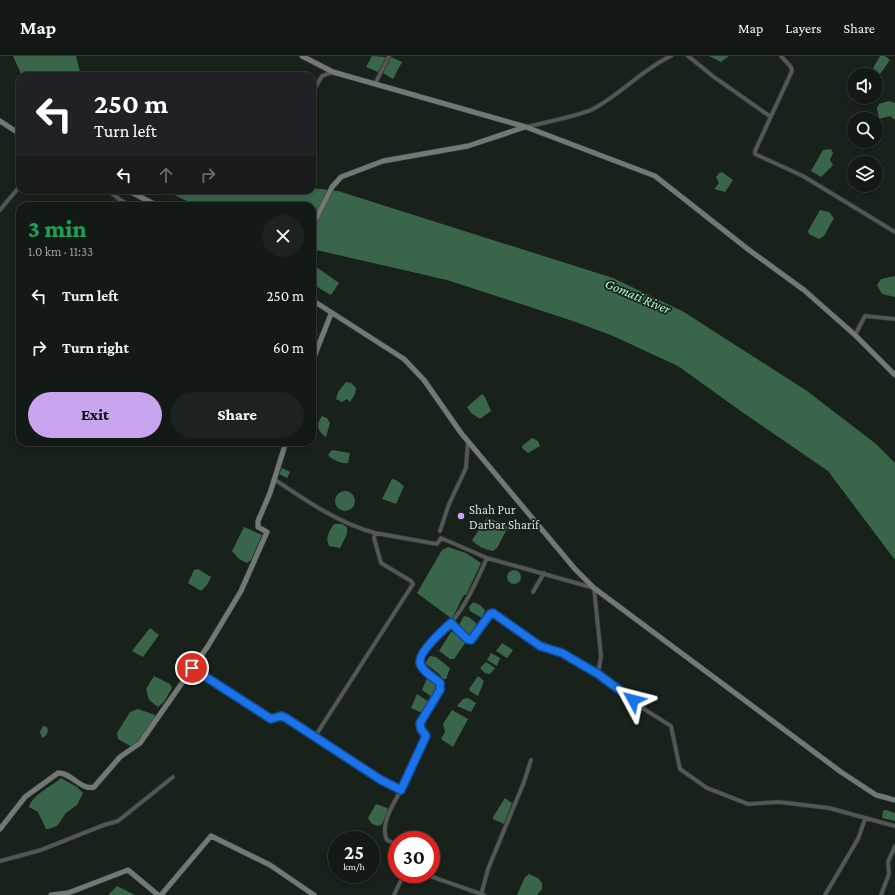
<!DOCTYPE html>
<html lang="en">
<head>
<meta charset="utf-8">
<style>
	:root { --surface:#131914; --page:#1c221d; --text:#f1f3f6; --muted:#9da0a0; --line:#323834; --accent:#c8a5ee }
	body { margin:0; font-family:"Crimson Pro",serif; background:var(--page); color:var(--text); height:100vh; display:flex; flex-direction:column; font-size:15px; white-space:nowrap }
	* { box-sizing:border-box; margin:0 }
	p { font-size:13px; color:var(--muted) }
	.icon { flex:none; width:22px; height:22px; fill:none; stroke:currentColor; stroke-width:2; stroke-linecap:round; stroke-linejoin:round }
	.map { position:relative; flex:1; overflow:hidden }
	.panel { position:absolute; left:16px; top:146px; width:300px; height:244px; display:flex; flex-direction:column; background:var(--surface); border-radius:12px; box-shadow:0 2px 6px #0003,0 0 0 1px var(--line) }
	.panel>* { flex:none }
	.hud { position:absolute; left:16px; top:16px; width:300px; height:122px; border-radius:12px; box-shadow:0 2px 6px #0003,0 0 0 1px var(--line); background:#202124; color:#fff; overflow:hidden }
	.controls { position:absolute; left:847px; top:12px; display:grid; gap:8px }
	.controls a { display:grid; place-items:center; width:36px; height:36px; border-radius:50%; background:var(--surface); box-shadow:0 2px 6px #0003,0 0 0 1px var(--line); font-size:20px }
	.speed { position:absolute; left:328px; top:775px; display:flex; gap:8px; font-size:20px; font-weight:700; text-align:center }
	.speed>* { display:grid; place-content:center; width:52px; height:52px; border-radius:50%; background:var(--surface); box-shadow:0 2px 6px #0003,0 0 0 1px var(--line); line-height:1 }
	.speed small { font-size:10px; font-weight:400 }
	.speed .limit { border:6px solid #d22; background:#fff; color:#111 }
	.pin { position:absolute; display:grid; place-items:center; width:34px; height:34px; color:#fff; margin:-17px; border:2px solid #fff; border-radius:50%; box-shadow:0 1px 4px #0007 }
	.me { position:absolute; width:44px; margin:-22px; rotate:308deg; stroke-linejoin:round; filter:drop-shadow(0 0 3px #0008) }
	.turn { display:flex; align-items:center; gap:14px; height:84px; padding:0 12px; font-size:18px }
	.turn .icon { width:52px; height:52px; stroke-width:2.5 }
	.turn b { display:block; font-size:28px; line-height:34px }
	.lanes { display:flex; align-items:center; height:38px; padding:0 12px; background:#0003; justify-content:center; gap:20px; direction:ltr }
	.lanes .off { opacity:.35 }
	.round { display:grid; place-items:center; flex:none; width:42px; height:42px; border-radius:21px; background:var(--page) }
	.head { display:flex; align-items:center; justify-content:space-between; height:68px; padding:0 12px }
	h1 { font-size:24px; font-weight:800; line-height:30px; color:#1e9e55 }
	.primary-button { display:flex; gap:8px; margin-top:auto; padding:8px 12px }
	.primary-button a { flex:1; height:46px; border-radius:24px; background:var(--accent); color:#111; font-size:16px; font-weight:800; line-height:46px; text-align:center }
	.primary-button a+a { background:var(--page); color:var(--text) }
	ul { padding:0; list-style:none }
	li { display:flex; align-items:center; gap:12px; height:52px; padding:0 12px }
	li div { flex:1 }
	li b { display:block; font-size:15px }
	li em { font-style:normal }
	header { display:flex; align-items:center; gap:24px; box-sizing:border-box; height:56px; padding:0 20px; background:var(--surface); border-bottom:1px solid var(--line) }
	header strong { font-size:19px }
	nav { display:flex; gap:22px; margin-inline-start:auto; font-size:14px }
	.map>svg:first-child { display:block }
	.water { fill:#39664a }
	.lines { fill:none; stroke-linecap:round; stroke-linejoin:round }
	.street-casing { stroke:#343b36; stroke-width:5 }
	.secondary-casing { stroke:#343b36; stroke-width:6 }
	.street { stroke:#545855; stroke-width:3.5 }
	.secondary { stroke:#727874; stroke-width:5 }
	.route-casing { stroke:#114b97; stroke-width:10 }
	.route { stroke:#1a73e8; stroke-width:7 }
	.poi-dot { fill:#c8a5ee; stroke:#19211b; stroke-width:1.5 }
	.labels { text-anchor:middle; stroke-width:3.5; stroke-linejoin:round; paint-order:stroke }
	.poi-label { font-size:13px; fill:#d7dcd9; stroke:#19211b; text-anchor:start }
	.water-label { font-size:14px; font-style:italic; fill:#aef8c9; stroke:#19211b }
</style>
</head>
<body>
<header>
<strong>Map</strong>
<nav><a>Map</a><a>Layers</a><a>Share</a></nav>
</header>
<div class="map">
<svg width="895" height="839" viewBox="0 0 895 839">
	<rect width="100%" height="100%" fill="#19211b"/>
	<path class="water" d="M13 0H76L81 20H22Z
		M372 0 386 1 378 16 366 11Z
		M709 0H729L721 6Z
		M880 0H885L890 4 880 18 873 12Z
		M391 1 402 6 393 23 383 17Z
		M889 45 895 47V64L890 60 879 63 877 52 879 48Z
		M831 93 833 97 830 104 833 109 821 121 811 115 823 94Z
		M722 116 733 124 725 136 714 133 719 127 716 121 719 117Z
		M312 132 338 135 613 222 684 256 807 335 876 388 895 407V504L828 415 742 356 678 310 613 280 576 266 447 224 312 193V150H197L164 134H312Z
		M820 154 829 156 834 162 824 180 819 183 809 178 808 175Z
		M312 208 339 227 331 239 312 228Z
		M895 220V241L882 238 877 229 881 223Z
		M346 326 351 327 356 332 355 338 350 346 347 343 342 346 336 343 338 336Z
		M482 338 485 341 491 355 480 363 471 357 467 351Z
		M322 360 327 362 330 367 326 381C318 376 315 369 322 360Z
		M532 382 538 385 540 390 528 397 522 392V390Z
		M332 394 350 397 348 407C342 408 332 404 328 399Z
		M282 412 290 416 287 422 279 418Z
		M392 423 396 424 404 430 396 448 382 443Z
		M335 445a10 10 0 1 1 20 0a10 10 0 1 1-20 0Z
		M487 462 503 467 508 471 497 492 493 495C485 493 478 491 472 484Z
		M334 468H342L347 471V478L340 492 329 490C325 482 329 475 334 468Z
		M244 471 262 479 251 504 247 507 239 503 232 495Z
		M448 491 466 497 481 507 466 539H464C459 547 457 554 452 563L417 537 442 494Z
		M198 513 211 521 207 529 201 535 188 527 194 514Z
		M507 521a7 7 0 1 1 14 0a7 7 0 1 1-14 0Z
		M473 546 480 549 485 554 482 562 470 555 469 551Z
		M464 560 469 561 477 568 470 581 463 576 459 569Z
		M150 572 159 579 143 601 132 595Z
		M451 576 457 577 466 586 454 603H450L439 595Z
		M502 587 513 594 507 602 496 595Z
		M491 597 500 602 497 610 487 604Z
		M430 600 436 601 450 612 446 623H443L439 618 425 607Z
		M486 606 495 612 490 618 485 617 480 612Z
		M154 620 170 628 172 632 164 646 158 651 149 644 146 633Z
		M478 620 484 625 478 640 470 635 469 633Z
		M427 622 437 628 432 641 422 634Z
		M417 638 429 646 425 657H422L411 652Z
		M468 642 476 647 471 656 457 650 463 643Z
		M138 653 155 659 156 663 132 691 118 683 117 677 130 656Z
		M452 654 468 663 453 691 441 683 445 676 443 668Z
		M43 670 47 671C49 676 47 680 42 682L40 676Z
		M61 722 77 731 83 737 77 749 66 757 57 770 49 773H46L38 756 29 751C32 739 52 730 61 722Z
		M505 742 512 747 504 768 493 763V761Z
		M376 748 387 752 388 755 382 768 378 770 372 768 368 762Z
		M886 754 895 757V765L882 762 883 755Z
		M529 818 538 822 542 827V833L537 839H517L525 821Z
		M117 830 135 839H108Z"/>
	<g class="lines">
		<defs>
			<path id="street" d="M688 0 714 21 771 61
				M781 0 791 11 792 15 755 95V98L803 120 895 176
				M375 28 389 0
				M312 37 322 20 333 16
				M527 71C544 66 581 60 595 52 622 37 643 13 671 0
				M107 134 129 150
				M0 154 20 130
				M855 279 865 260 895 263
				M274 423C305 444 338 467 375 477L374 482 381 507 411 525 413 528 314 682
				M440 475 449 448 466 412 468 385
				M487 502 594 532 601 600 598 618
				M533 536 544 517
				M451 567 471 584 490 557H493L540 590 562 597 598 618 644 653 671 670 680 713 707 732 748 748 779 746 829 752 895 770
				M192 612 271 663 279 661 285 662 381 724 401 734 426 680 421 673 420 667 441 634 440 627C434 622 422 615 420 608 416 595 444 575 451 567 467 548 477 524 487 502L441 482 437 488 375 477
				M397 789 387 784C379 769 394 747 401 734
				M0 805 41 794 104 769 118 765 173 721
				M424 818 484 839
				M394 839 404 818
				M481 839 488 813 524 726 531 704
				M825 839 858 783 865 763
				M881 839 889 818 888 806 895 790"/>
			<path id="secondary" d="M302 0 333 16 526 71 655 120 749 194 804 234 855 279 895 319
				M0 65 20 78
				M127 134 158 150
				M312 171 332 131 341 121 383 105 468 90 525 71
				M312 244 404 303 424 324 461 377 575 513 594 532 841 716 876 739 895 744
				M312 306 331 258
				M0 773 25 741 58 717C71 716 81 735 94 731L120 701 140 687 208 590 241 535 267 476 258 471V465L270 437 286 386
				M51 839 68 837 128 814 158 839
				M161 839 211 780 270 809 314 839"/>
		</defs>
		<use href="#street" class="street-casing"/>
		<use href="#secondary" class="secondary-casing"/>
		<use href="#street" class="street"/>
		<use href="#secondary" class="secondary"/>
	</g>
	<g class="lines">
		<defs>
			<path id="route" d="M192 612 271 663 281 660 286 662 381 724 401 734 426 680 421 673 420 667 440 634V627C434 622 421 614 420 607 418 596 443 574 451 567L467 583 471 584 490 558 493 557 540 590 562 597 598 618 633 644"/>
		</defs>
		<use href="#route" class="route-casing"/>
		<use href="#route" class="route"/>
	</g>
	<circle class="poi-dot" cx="461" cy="460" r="4"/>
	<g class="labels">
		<g class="poi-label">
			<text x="469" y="458">Shah Pur<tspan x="469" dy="15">Darbar Sharif</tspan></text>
		</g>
		<g class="water-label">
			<text transform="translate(638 240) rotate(23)" y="5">Gomati River</text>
		</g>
	</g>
</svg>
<div class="controls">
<a><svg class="icon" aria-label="sound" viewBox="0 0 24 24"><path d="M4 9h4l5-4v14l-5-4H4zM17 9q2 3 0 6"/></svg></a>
<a><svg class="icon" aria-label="search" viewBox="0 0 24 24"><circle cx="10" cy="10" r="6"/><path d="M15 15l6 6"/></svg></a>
<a><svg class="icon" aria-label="layers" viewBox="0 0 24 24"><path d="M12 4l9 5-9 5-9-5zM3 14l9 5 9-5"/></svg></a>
</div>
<div class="speed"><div>25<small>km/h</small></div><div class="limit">30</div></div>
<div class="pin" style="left:192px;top:612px;background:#d93025"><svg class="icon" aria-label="arrive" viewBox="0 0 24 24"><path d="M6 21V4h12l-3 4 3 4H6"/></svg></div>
<svg class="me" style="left:633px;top:644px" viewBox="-20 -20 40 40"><path d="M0-17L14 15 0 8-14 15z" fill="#1a73e8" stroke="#fff" stroke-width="4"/></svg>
<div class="hud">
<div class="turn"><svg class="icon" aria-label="left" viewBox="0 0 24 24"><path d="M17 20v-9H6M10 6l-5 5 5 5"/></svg><div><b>250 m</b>Turn left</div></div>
<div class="lanes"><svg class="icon" aria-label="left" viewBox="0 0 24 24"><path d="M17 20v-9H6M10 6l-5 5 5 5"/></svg><svg class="icon off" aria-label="ahead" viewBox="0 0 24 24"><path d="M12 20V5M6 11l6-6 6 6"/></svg><svg class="icon off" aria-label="right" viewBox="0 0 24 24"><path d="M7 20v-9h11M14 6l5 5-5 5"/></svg></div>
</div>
<section class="panel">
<div class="head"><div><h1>3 min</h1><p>1.0 km · 11:33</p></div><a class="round"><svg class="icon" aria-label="close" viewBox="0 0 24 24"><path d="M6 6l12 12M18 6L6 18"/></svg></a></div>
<ul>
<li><svg class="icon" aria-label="left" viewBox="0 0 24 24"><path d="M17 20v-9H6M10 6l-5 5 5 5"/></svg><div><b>Turn left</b></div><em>250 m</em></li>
<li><svg class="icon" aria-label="right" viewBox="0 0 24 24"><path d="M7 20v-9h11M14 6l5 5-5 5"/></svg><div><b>Turn right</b></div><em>60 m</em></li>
</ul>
<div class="primary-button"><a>Exit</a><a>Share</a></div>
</section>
</div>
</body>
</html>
